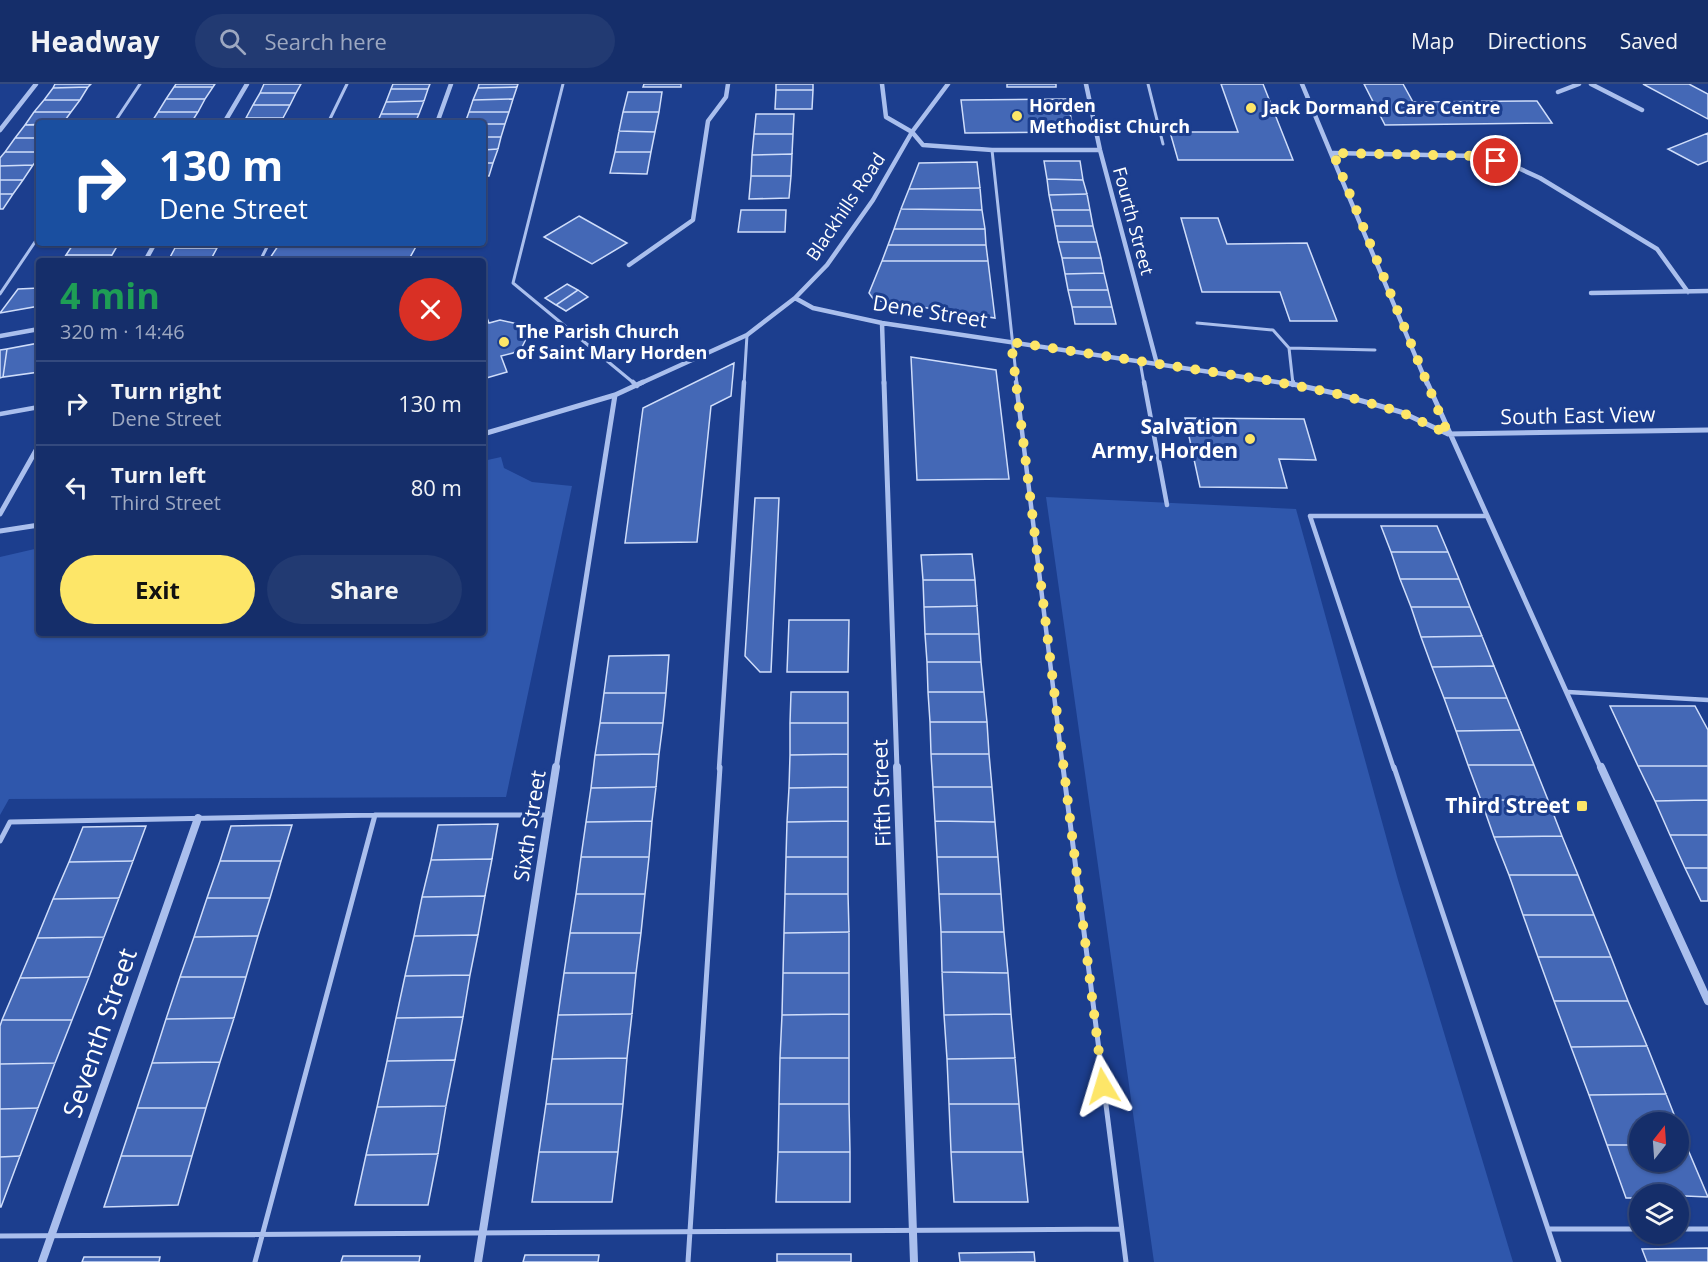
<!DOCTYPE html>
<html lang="en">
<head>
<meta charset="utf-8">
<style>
	:root { --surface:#152e6a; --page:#223a72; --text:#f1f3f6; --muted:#9da8c1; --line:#344a7e; --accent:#fde668 }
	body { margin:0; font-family:"Open Sans",sans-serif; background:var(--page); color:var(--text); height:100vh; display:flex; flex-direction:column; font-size:22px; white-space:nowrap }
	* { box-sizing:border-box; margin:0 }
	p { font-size:20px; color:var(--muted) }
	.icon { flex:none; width:33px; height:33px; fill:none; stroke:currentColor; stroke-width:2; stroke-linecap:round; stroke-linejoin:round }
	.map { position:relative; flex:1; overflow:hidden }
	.details { position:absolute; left:36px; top:174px; width:450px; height:378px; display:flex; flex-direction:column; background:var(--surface); border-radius:6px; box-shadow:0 2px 4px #0004,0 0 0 2px var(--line) }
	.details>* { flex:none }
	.hud { position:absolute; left:36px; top:36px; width:450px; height:126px; border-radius:6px; box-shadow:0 2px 4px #0004,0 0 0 2px var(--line); background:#1a4fa0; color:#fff; overflow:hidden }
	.needle { width:39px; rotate:17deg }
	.tools { position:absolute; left:1629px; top:1028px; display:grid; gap:12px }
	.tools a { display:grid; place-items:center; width:60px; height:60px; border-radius:50%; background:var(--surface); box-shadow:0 2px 4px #0004,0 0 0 2px var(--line); font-size:30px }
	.pin { position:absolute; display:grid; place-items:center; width:51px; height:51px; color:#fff; margin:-26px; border:3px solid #fff; border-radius:50%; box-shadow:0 2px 6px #0007 }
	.me { position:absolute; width:66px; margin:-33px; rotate:353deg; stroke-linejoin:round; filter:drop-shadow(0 0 4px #0008) }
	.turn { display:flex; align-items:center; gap:21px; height:126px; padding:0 24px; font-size:27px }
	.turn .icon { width:78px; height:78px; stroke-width:2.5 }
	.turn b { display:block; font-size:42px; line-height:51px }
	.round { display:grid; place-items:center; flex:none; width:63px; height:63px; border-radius:32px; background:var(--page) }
	.overview { display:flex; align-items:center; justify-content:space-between; height:102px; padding:0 24px }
	h1 { font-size:36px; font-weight:700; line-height:45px; color:#1e9e55 }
	.button { display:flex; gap:12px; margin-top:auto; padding:12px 24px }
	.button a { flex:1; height:69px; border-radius:36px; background:var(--accent); color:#111; font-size:24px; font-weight:700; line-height:69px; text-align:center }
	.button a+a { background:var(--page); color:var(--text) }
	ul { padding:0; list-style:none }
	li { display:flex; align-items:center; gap:18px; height:84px; padding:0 24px; border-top:2px solid var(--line) }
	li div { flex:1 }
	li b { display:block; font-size:22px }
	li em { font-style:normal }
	header { display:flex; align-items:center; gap:36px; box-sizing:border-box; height:84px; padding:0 30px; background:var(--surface); border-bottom:2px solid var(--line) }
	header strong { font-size:28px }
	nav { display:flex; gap:33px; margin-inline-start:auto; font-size:21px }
	.search { width:420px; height:54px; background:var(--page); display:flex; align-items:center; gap:15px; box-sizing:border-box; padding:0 21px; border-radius:33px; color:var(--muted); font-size:22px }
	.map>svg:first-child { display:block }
	.green { fill:#2f57ac }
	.building { fill:#4468b6; stroke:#cfddfa; stroke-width:1.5 }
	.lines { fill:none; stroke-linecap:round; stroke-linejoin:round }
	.service-far2 { stroke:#aabfed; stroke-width:3 }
	.service-far1 { stroke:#aabfed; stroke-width:4.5 }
	.service { stroke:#aabfed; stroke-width:5 }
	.minor-far2 { stroke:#aabfed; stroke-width:4.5 }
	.minor-far1 { stroke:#aabfed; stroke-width:5 }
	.minor { stroke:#aabfed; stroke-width:8 }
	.route { stroke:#fde668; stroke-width:10; stroke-dasharray:0 18 }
	.poi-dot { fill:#fde668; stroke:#1c3e8e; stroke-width:2 }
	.labels { text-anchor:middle; stroke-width:6; stroke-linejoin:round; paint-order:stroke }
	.far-poi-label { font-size:18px; font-weight:bold; fill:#fff; stroke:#1c3e8e; text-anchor:start }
	.far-street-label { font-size:18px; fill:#fff; stroke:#1c3e8e }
	.street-label { font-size:21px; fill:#fff; stroke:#1c3e8e }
	.poi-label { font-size:21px; font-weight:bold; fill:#fff; stroke:#1c3e8e; text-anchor:end }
	.near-street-label { font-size:26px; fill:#fff; stroke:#1c3e8e }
</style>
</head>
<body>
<header>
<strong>Headway</strong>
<div class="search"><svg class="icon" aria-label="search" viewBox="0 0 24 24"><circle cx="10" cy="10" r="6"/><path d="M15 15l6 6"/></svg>Search here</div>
<nav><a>Map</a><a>Directions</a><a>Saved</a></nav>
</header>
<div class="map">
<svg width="1708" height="1178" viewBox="0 0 1708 1178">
	<rect width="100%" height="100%" fill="#1c3e8e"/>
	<path class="green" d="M501 373 504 384 532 398 572 402 506 713 9 715 0 731V473L39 464V549H483V377Z
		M1046 413 1296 425 1398 796 1513 1178H1154Z"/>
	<path class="building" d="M55 0H91L88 3 53 4Z
		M176 0H215L213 3H174Z
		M264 0H301L296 9H260Z
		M393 0H430L428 5H391Z
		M479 0H518L517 3 478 4Z
		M644 0H681V3H643Z
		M776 0H813V6H776Z
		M1007 0H1056V3H1007Z
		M1221 0H1263L1293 76H1178L1170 48H1238Z
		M1364 0H1403L1413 18 1537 17 1552 39 1385 41Z
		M1643 0H1689L1708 10V35Z
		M88 3 80 16H44L53 4Z
		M174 3H213L205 15H166Z
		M517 3 513 15 473 16 478 4Z
		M391 5H428L424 17 386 18Z
		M776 6H813L812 25H775Z
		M628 8H662L659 28H623Z
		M260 9H296L290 21H253Z
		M166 15H205L198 28H158Z
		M513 15 509 28H469L473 16Z
		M1067 15 1074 48 965 49 961 16Z
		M44 16H80L71 28H34Z
		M424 17 419 30H381L386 18Z
		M253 21H290L283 34H246Z
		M34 28H71L63 39 25 41Z
		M158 28H198L191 39H151Z
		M469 28H509L505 40H483L465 39Z
		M623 28H659L655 48 619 47Z
		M381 30H419L415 39H377Z
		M756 30H794L793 50H754Z
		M246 34H283L281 39H243Z
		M483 40H505L501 53H483Z
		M25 41H39V54H15Z
		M619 47 655 48 651 68H615Z
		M1708 49V77L1698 81 1668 65Z
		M754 50H793L792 70 752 71Z
		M483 53H501L498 65 483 66Z
		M15 54H39V68H5Z
		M498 65 493 79H483V66Z
		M5 68H39V74L33 81 0 82V74Z
		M615 68H651L647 90 610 89Z
		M792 70 791 92H751L752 71Z
		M1044 77H1080L1083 96 1047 95Z
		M977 78 980 104 909 105 919 79Z
		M483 79H493L489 92H483Z
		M33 81 23 96H0V82Z
		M751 92H791L789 114 749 115Z
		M1047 95 1083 96 1087 110 1049 111Z
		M0 96H23L13 110H0Z
		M980 104 982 126 901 125 909 105Z
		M0 110H13L3 125H0Z
		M1087 110 1090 126H1052L1049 111Z
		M901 125 982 126 985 145H894Z
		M741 126H786L785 148H738Z
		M1052 126H1090L1093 142H1055Z
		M579 132 627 159 592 180 544 153Z
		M1181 134H1218L1227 160 1307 159 1337 237H1290L1280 208H1202Z
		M1055 142H1093L1097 158H1058Z
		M894 145H985L986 161H888Z
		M1058 158H1097L1101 174H1062Z
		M74 159H119L112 171H66Z
		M178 159H220L217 164H175Z
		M280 159H418L408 177H268Z
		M888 161H986L988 177H882Z
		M175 164H217L210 177H168Z
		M66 171H112L108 177H63Z
		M1062 174H1101L1104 189 1065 190Z
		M882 177H988L995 234 874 216 869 209Z
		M1104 189 1108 206H1068L1065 190Z
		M567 200 578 206 556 221 545 214Z
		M39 204V222L0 229 18 205Z
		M578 206 588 213 566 227 556 221Z
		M1068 206H1108L1112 223H1072Z
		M483 223 489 239 500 236 522 241 527 253 522 263 513 269 501 272 507 288 483 295Z
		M1072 223H1112L1116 240H1075Z
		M39 259V288L3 293 7 265Z
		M7 265 3 293 0 294V266Z
		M911 273 996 286 1009 395 917 396Z
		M734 279 731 312 711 322 697 458 625 459 643 324Z
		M1185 334 1304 335 1316 376 1279 375 1287 404 1200 403Z
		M755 414H779L771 588H760L745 572Z
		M1381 442H1437L1448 468H1391Z
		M1391 468H1448L1459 495H1400Z
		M972 470 975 496H923L921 471Z
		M1400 495H1459L1470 523H1411Z
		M923 496H975L977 522 924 523Z
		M977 522 979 550H925L924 523Z
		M1411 523H1470L1482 552 1421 553Z
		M789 536H849L848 588H787Z
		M925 550H979L981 578H927Z
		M1482 552 1494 582 1432 583 1421 553Z
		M669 571 666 609H604L609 572Z
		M927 578H981L984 608H928Z
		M1494 582 1507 614H1444L1432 583Z
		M791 608H848V639H790Z
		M928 608H984L987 638H930Z
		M604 609H666L663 639H600Z
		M1444 614H1507L1520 646 1456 647Z
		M1610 622H1695L1708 646V682H1638Z
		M930 638H987L989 670H931Z
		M600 639H663L659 670 595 671Z
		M790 639H848V670L790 671Z
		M1520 646 1534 681H1468L1456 647Z
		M659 670 656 703 591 704 595 671Z
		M848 670V703L789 704 790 671Z
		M931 670H989L992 703H933Z
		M1468 681H1534L1548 716H1481Z
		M1638 682H1708V716L1655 717Z
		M656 703 652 737 586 738 591 704Z
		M848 703V737L787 738 789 704Z
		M933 703H992L995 738 935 737Z
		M1481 716H1548L1562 752 1494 753Z
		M1708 716V751H1670L1655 717Z
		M652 737 649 773H581L586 738Z
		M848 737V773H786L787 738Z
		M935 737 995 738 998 773H937Z
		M498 740 492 775 431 776 438 741Z
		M292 741 281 777H220L231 742Z
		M146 742 133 777 69 778 83 743Z
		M1670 751H1708V784H1685Z
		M1562 752 1578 791H1509L1494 753Z
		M581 773H649L645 810H576Z
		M786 773H848V810H785Z
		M937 773H998L1001 810H939Z
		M492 775 485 812 422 813 431 776Z
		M133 777 119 814 53 815 69 778Z
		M220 777H281L270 814H207Z
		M1685 784H1708V817H1701Z
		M1509 791H1578L1594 831H1523Z
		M576 810H645L641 849H570Z
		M785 810H848L849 848 784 849Z
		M939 810H1001L1004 848H941Z
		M485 812 478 851 414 852 422 813Z
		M119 814 104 853 37 854 53 815Z
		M207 814H270L258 852 194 853Z
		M1523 831H1594L1611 873H1538Z
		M849 848V889H783L784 849Z
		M941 848H1004L1008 889 942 888Z
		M570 849H641L636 889H564Z
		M478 851 470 891 405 892 414 852Z
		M258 852 246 893H180L194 853Z
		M104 853 89 893 20 894 37 854Z
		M1538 873H1611L1628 917H1554Z
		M942 888 1008 889 1011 930 944 931Z
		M564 889H636L632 930 558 931Z
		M783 889H849V930L782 931Z
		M470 891 463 933 396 934 405 892Z
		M89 893 72 936H2L20 894Z
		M180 893H246L234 934 166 935Z
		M1554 917H1628L1647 962 1571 963Z
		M632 930 627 974 552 975 558 931Z
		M849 930V974H780L782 931Z
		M1011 930 1015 974 947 975 944 931Z
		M463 933 455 976 387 977 396 934Z
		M234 934 220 978 152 979 166 935Z
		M2 936H72L55 979 0 980V942Z
		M1647 962 1666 1010 1589 1011 1571 963Z
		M627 974 623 1020H546L552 975Z
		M780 974H849V1020H779Z
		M1015 974 1019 1020H949L947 975Z
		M455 976 446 1022 377 1023 387 977Z
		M220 978 206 1024H137L152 979Z
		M55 979 38 1024 0 1025V980Z
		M1666 1010 1677 1038H1640V1061H1607L1589 1011Z
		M546 1020H623L618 1068H539Z
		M779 1020H849L850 1068H778Z
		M949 1020H1019L1023 1068H951Z
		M446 1022 438 1070 366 1071 377 1023Z
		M38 1024 20 1072 0 1073V1025Z
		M137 1024H206L192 1072H121Z
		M1607 1061H1640V1077H1678V1061H1686L1708 1113 1640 1110V1114H1626Z
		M539 1068H618L612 1118H532Z
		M778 1068H850V1118H776Z
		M951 1068H1023L1028 1118H954Z
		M438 1070 428 1121H355L366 1071Z
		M20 1072 1 1123H0V1073Z
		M121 1072H192L178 1121 104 1123Z
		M1708 1164V1178H1647L1642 1165Z
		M1034 1168 1035 1178H960L959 1169Z
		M777 1170H851V1178H777Z
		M525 1171H599L598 1178H523Z
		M343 1172H420L419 1178H341Z
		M84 1173H160L159 1178H82Z"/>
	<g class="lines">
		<path class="service-far2" d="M563 0 513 199 635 300
			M1148 0 1163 60
			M114 39 140 0
			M328 39 347 0
			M992 66 1017 300
			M260 177 269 159
			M0 210 39 152
			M1197 239 1273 246 1289 264
			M1140 277 1144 300
			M744 300 747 251
			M1293 300 1289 264 1375 266"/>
		<path class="service-far1" d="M633 298 637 302
			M1016 298 1063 685
			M1144 298 1167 421
			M1293 298V301
			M0 330 39 323
			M1568 608 1708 616
			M719 685 744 298
			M1394 685 1310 432H1487"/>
		<path class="service" d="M1063 683 1126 1178
			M1394 683 1559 1178
			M0 757 10 738 375 731H548
			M1548 1145H1640
			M1678 1145H1708
			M0 1152 1121 1145
			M255 1178 375 731
			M688 1178 720 683"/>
		<path class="minor-far2" d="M882 0 886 33 912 48 923 61 992 66H1100
			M1086 0 1100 66 1157 280
			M1302 0 1427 300
			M1591 0 1642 26
			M1558 8 1579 0
			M224 39 247 0
			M437 39 451 0
			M0 46 36 0
			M1333 69 1476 72 1516 83 1540 94 1657 165 1688 208
			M145 177 155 159
			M629 181 693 136 708 37 726 13 728 0
			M1591 209 1708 207
			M795 214 813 224 882 239 1290 300
			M882 239 884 300
			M0 252 39 245
			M639 300 747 251 795 214 827 181 873 116 912 48 948 0"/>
		<path class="minor-far1" d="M884 298 897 685
			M1283 298 1334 309 1401 328 1448 350 1708 346
			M1427 298 1601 685
			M483 350 615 311 643 298
			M0 430 39 361
			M0 447 39 441
			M556 685 615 311"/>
		<path class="minor" d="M897 683 914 1178
			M1601 683 1708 917
			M42 1178 198 734
			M478 1178 556 683"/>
	</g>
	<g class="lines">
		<path class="route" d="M1103 1002 1011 258 1266 296 1334 309 1401 328 1448 350 1333 69 1476 72 1496 77"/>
	</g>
	<g class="poi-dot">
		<circle cx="1251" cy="24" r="6"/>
		<circle cx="1017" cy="32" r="6"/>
		<circle cx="504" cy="258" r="6"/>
		<circle cx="1250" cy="355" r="6"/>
		<rect x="1576" y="716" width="12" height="12" rx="3"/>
	</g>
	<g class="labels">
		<g class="far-poi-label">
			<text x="1029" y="28">Horden<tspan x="1029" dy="21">Methodist Church</tspan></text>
			<text x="1263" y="30">Jack Dormand Care Centre</text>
			<text x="516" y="254">The Parish Church<tspan x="516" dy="21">of Saint Mary Horden</tspan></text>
		</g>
		<g class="far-street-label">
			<text transform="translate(846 123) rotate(-56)" y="6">Blackhills Road</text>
			<text transform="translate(1133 137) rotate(75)" y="6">Fourth Street</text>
		</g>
		<g class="street-label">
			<text transform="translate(930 228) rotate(9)" y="7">Dene Street</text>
			<text transform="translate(1578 332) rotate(-1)" y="7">South East View</text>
			<text transform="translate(882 709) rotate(-92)" y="7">Fifth Street</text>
			<text transform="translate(530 742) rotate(-81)" y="7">Sixth Street</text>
		</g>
		<g class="poi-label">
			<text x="1238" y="350">Salvation<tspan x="1238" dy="24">Army, Horden</tspan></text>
			<text x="1570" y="729">Third Street</text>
		</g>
		<g class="near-street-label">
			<text transform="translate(100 949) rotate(-71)" y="9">Seventh Street</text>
		</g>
	</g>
</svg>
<div class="tools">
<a><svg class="needle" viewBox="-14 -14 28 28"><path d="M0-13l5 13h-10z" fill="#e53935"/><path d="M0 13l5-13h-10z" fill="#9da8c1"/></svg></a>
<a><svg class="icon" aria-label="layers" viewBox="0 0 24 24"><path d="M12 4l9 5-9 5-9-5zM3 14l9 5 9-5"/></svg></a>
</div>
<div class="pin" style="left:1496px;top:77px;background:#d93025"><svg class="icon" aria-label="arrive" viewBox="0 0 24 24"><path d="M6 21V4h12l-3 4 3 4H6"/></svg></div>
<svg class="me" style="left:1103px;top:1002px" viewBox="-20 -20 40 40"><path d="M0-17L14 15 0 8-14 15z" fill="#fde668" stroke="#fff" stroke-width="4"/></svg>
<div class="hud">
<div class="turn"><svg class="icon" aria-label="right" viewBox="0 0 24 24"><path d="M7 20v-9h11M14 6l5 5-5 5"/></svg><div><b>130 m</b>Dene Street</div></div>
</div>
<section class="details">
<div class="overview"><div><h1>4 min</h1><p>320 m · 14:46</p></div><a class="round" style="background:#d93025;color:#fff"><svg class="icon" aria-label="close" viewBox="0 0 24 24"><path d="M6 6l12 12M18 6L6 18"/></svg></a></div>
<ul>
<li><svg class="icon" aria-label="right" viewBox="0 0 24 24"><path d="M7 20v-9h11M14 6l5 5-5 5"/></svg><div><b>Turn right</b><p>Dene Street</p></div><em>130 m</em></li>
<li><svg class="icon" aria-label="left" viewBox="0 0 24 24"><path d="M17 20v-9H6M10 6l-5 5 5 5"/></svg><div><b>Turn left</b><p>Third Street</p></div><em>80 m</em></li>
</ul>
<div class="button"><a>Exit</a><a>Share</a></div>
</section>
</div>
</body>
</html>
